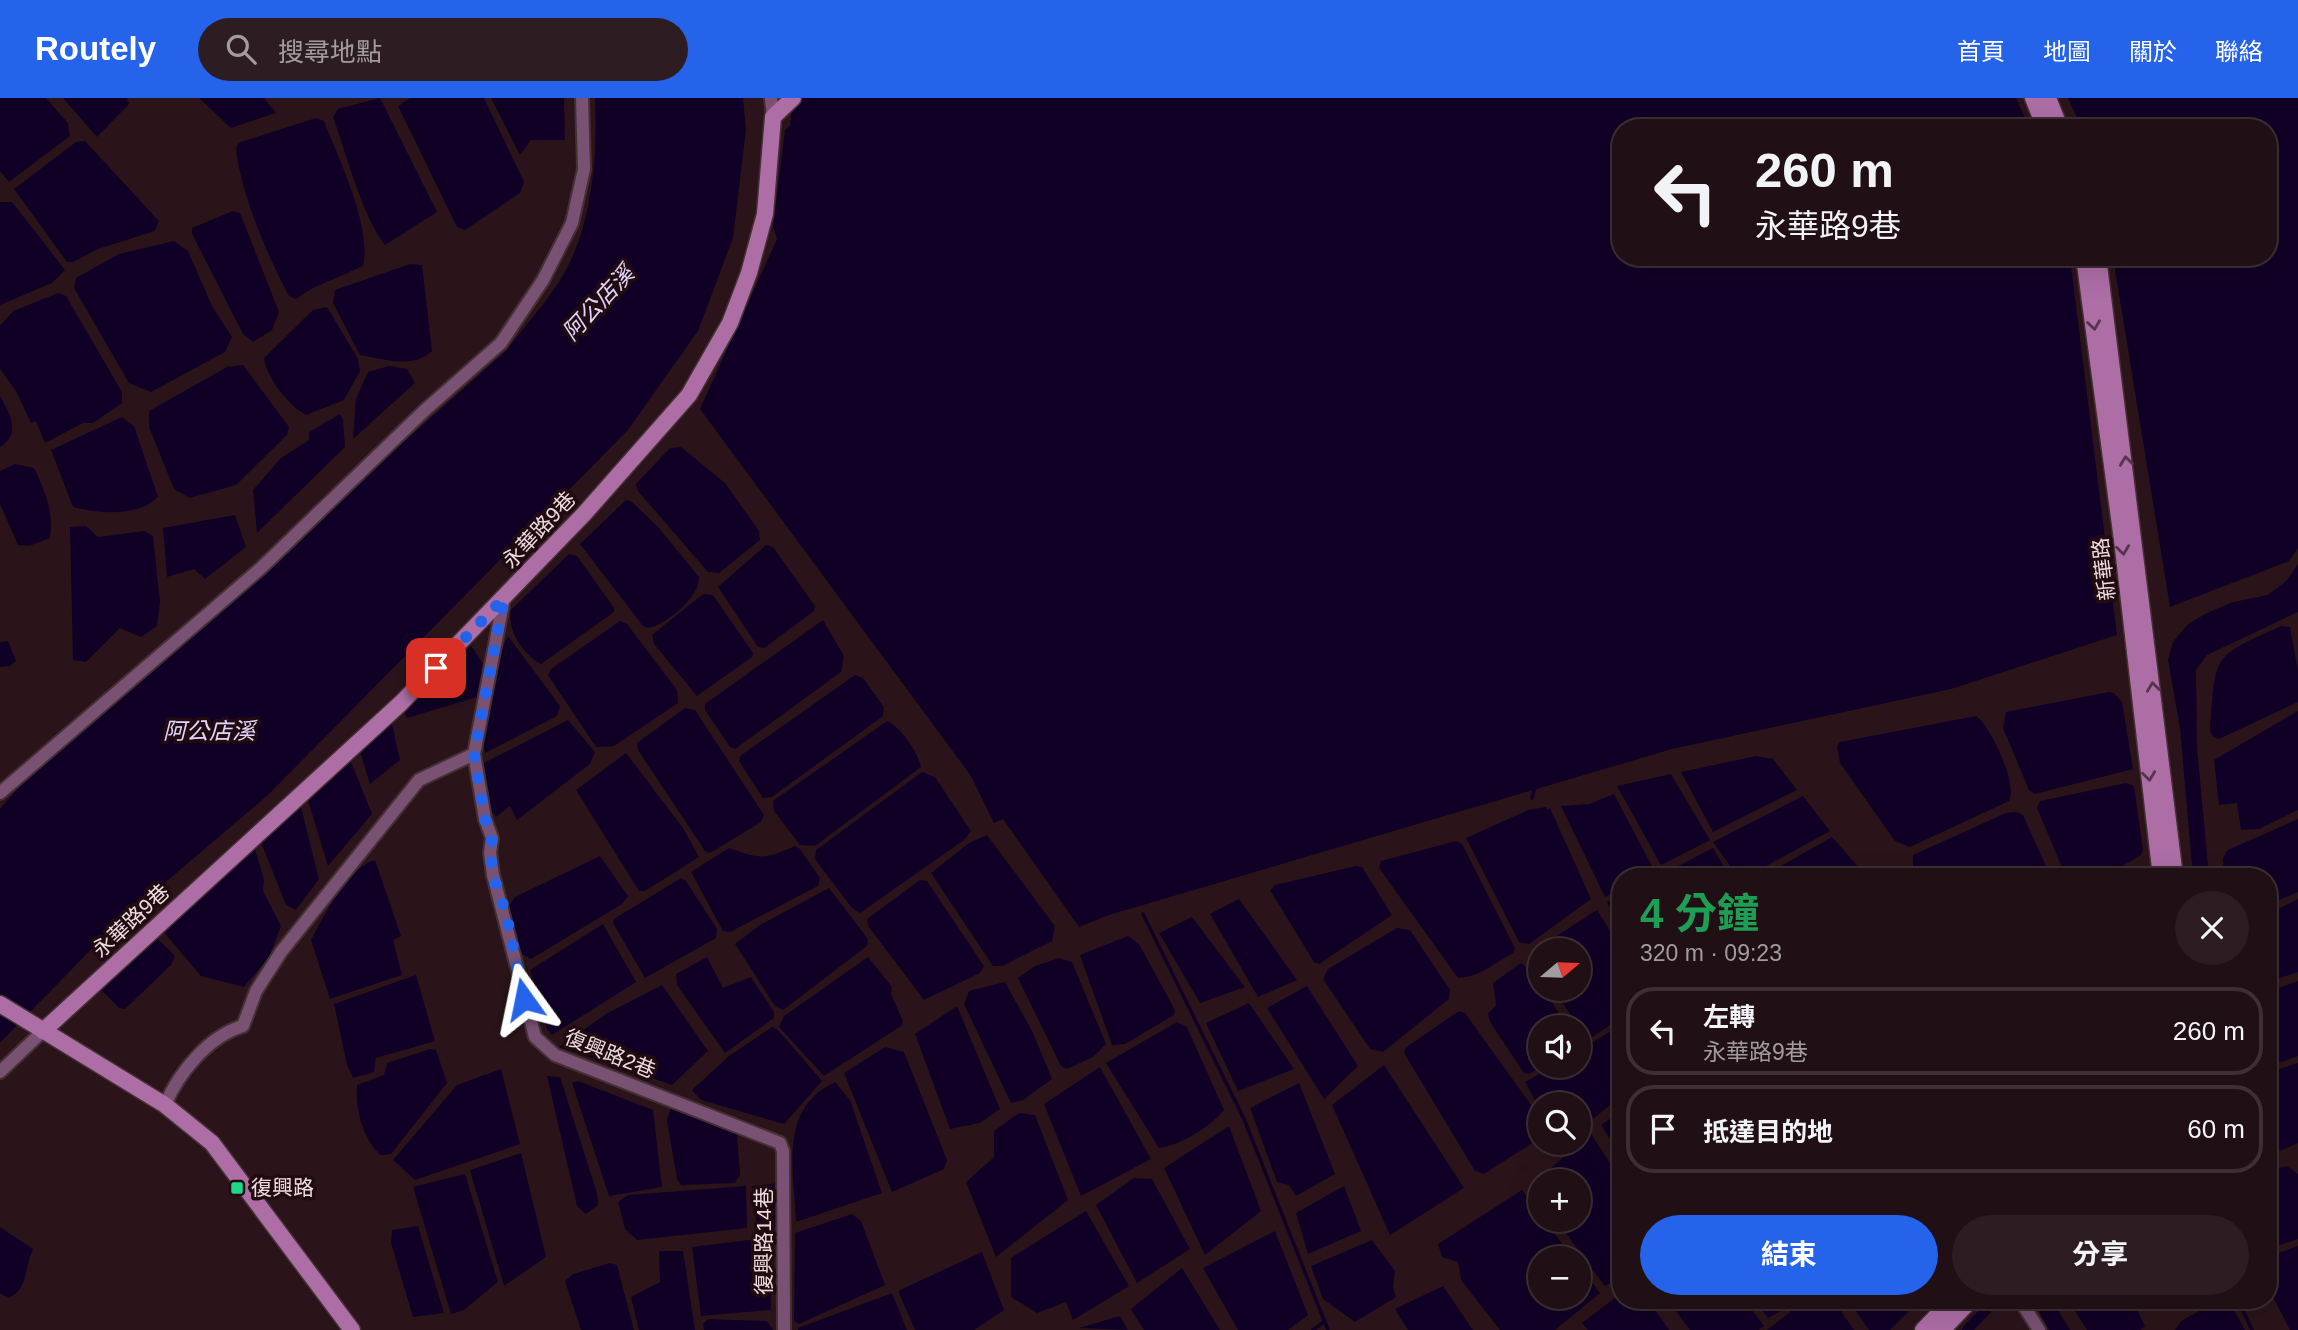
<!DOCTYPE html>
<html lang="zh-TW">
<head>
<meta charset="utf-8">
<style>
	:root { --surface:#200f14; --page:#2d1d22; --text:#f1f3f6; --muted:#a29ca0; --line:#3d2f34; --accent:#2563eb }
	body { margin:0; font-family:Arial,"Noto Sans TC",sans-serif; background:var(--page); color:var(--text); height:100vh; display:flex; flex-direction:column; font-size:26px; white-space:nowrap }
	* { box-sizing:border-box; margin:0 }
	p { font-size:23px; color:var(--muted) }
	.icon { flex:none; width:38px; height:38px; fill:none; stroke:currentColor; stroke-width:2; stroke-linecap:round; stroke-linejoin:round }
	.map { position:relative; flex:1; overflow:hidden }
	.sheet { position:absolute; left:1612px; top:770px; width:665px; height:441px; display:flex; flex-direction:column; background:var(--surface); border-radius:28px; box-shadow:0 7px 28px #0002,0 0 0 2px var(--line) }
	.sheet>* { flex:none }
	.hud { position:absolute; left:1612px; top:21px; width:665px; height:147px; border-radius:28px; box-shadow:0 7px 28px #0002,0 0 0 2px var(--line); background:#200f14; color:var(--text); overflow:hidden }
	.needle { width:46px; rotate:71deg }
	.fabs { position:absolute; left:1528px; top:840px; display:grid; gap:14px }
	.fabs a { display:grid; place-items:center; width:63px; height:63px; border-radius:50%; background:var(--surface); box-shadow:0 7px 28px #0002,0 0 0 2px var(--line); font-size:35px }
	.pin { position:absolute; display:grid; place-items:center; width:60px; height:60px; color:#fff; margin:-30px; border-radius:14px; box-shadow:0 4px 10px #0006 }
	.me { position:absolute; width:77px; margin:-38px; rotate:348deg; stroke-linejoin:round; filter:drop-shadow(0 0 5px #0008) }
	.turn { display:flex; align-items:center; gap:24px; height:147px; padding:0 28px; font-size:32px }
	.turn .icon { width:91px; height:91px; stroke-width:2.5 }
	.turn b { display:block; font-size:49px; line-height:60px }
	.round { display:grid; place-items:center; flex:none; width:74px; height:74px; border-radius:37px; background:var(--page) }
	.headline { display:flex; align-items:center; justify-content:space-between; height:119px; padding:0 28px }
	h1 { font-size:42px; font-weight:700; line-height:52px; color:#1e9e55 }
	.primary-button { display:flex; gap:14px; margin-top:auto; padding:14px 28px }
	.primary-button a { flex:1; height:80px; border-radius:42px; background:var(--accent); color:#fff; font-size:28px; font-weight:700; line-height:80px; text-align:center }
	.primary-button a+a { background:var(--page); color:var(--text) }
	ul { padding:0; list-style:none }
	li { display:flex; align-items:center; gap:21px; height:88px; margin:0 14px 10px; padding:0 14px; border:4px solid var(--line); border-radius:28px }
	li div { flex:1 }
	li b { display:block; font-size:26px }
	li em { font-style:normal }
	header { display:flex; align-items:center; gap:42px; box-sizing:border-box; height:98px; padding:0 35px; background:var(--accent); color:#fff }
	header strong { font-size:33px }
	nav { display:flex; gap:38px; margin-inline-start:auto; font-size:24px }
	.search { width:490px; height:63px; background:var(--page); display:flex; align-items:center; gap:18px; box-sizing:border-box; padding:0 24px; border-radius:38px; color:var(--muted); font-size:26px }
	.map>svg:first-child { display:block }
	.water { fill:#110026 }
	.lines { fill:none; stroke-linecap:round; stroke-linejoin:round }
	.stream { stroke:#110026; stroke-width:3.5 }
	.canal { stroke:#110026; stroke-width:10 }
	.street-casing { stroke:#453036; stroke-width:16 }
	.secondary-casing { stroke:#453036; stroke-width:19 }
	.street { stroke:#785173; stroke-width:12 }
	.secondary { stroke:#ad6ea6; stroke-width:16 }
	.oneway { stroke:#58334d }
	.route { stroke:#2563eb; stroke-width:12; stroke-dasharray:0 21.6 }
	.poi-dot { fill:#1ed888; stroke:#200b11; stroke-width:2.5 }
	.labels { text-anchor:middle; stroke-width:7; stroke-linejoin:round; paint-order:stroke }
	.street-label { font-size:21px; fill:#ecdcdf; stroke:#200b11 }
	.poi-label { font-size:21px; fill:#ecdcdf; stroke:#200b11; text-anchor:start }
	.water-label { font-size:23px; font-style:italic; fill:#e2d5fb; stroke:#200b11 }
</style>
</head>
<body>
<header>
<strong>Routely</strong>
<div class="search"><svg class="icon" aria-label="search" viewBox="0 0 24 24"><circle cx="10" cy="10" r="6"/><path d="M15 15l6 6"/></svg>搜尋地點</div>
<nav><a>首頁</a><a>地圖</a><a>關於</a><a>聯絡</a></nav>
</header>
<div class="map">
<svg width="2298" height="1232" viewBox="0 0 2298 1232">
	<rect width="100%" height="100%" fill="#2a141a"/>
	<path class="water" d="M0 0H46L68 25 70 38 9 84 0 73Z
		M63 0H127L129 6 97 39Z
		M199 0H264L276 15 231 30Z
		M380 0 437 114 385 147C362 118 346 55 333 19L338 11Z
		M410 0H484L524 84 520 95 465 132 457 129 398 8Z
		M491 0H564L565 42H531L520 57Z
		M595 0H743L746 31 733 140 698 233 628 332 268 697 114 828 0 945V711L35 671 506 253C524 229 546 205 562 179 592 130 598 56 595 0Z
		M793 0H2016L2030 30H1620V159H2070L2117 537 1951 591 1672 651 1109 817 1079 829 1003 721 994 725 971 678 700 311 777 141 773 129 785 32 790 28Z
		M2068 0H2298V450L2289 463 2170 509 2113 159H2268V30H2082Z
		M316 20 324 23C339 62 372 128 363 168L311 191 296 201 289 198C268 159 240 94 236 50L238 45Z
		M85 43 159 123 155 133 98 151 73 164H67L14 91 76 44Z
		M0 104H12L65 172 52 185 0 207Z
		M233 113 240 115 279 214 272 232 253 244 243 236 192 136V130Z
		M174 143 188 153 212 208 232 239 225 254 151 294 129 285 74 190 76 180 119 156Z
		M410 166 422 167 432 253C414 271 383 261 360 257L333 205 335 192Z
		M58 195 66 198 122 294V305L93 325H83L45 345 36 323 31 325 16 293 0 271V228L13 213Z
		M327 209 358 261 360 273 344 302 306 317C289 308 266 279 264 260L313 212Z
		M243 267 289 329 287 337 236 387 190 400 174 391 149 329V313L227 269Z
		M389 268 407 271 415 285 353 341 356 301 368 274Z
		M0 298C10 316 22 335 0 349Z
		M340 316 343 322 345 349 257 435 253 392 281 360 309 342V334Z
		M122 319 134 328 158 399C138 419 100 416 73 409L51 352Z
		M681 349 725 385 759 433 760 442 719 475 708 474 638 393 636 386 670 350Z
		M15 366 34 370C45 392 54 415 50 440L29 448 18 447 0 406V373Z
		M626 402 631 403 659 430 699 479C700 499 667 526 648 530L643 528 580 446Z
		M235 417 246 449 205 481 194 471 167 479 163 430Z
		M86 428 98 439 144 433 153 438 160 504 157 528 141 539 120 530 86 564 73 562 70 429Z
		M766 447 773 449 815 508 814 513 764 550 758 549 718 489Z
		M569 456 577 458 614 510V514L541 566C523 556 507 533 511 512Z
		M2298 466V514L2207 557 2196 572 2197 649 2209 779H2193L2180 630 2168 562 2173 544 2188 526 2207 515 2233 504 2268 497 2286 483Z
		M703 496 713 497 753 555 752 559 697 598 654 546 652 537Z
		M823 522 844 558 841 574 735 651 730 649 705 612V606Z
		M620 523 627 526 677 592 678 605 614 648 596 649 548 577 551 571Z
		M2281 528 2290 529 2298 573V604L2219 641 2213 639 2210 633C2216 556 2210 560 2281 528Z
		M508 538 560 608 557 618 485 655C479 629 489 609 495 585 500 569 499 554 508 538Z
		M8 543 16 563 10 568 0 569V544Z
		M471 548 488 573 477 599 407 620 401 605Z
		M855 577 863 580 884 609 883 618 772 699 763 700 739 663 740 658Z
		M2109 594 2114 595 2122 604 2133 671 2035 696 2029 692 2003 630 2006 614Z
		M685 610 695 612 764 717 761 724 710 755 705 753 638 652 637 645Z
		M2298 613V712L2259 731 2241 732 2237 705 2219 707 2214 662Z
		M1976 618C1991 628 2018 687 2009 703L1910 749 1895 743 1840 665 1837 648 1840 644Z
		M391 622 400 662 370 686 359 650Z
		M568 622 595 654 590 666 517 722 510 708 496 719 488 709 482 666Z
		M887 623C901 629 918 654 921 669L815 748 800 747 774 713 773 703Z
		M626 655 683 730 699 759 645 793H639L576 692Z
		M1756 658 1773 661 1797 692 1713 734 1681 674Z
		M349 659 372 716 328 768 307 699Z
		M922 674 935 679 971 733 964 742 860 815 851 809 815 761 816 752Z
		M1671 676 1710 742 1661 767 1617 688Z
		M2126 685 2134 688 2143 752 2141 757 2104 779H2066L2037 710 2040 703Z
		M1614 696 1654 772 1642 779H1620V791L1605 799 1561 708 1589 706Z
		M1803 698 1830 733 1746 779H1738L1713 744Z
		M300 705 319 781 296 812 286 807 259 739Z
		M1546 709 1547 712 1550 710 1591 801 1529 846 1519 844 1466 740 1528 712Z
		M2017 714 2023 717 2045 766 2047 779H1921L1913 768V757L2006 715Z
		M2298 721V794L2268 807V779H2224L2223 760 2228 752Z
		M987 737 1055 828 1052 843 1002 868H993L931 775 969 745Z
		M1832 739 1867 779H1762Z
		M1456 743 1462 746 1515 850 1513 855C1496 864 1478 880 1458 880L1379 770 1381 763Z
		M795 748 800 751 820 780 818 788 730 834 723 833 691 774 729 750C760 761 763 762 795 748Z
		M1713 750 1730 779H1657Z
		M255 751 264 782 263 793 281 828 269 859 244 889 201 878 161 831 237 761Z
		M600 758 628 798 622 806 531 861 518 854 509 808 515 799Z
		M375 762 401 838 393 842 402 877 330 901 311 842C324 818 348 769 375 762Z
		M1356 768 1362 769 1392 817 1319 866 1314 864 1270 792 1275 787Z
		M681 780 686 783 717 831 716 840 645 880 613 825 614 821Z
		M920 782 927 783 984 868 980 875 924 902 869 829 867 821Z
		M829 790 868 841 867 848 783 912 775 908 735 846 760 827Z
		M1620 798V827L1607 804Z
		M1239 801 1297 882 1258 899 1210 816Z
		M2298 801V874L2268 884V816Z
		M1597 812 1620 849V920L1591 940H1585L1554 891H1578V852H1540V868L1533 853Z
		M1192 819 1245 889 1200 905 1159 835Z
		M603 826 636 884 552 937 547 931 530 872Z
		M1397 830 1410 832 1450 892 1449 901 1383 954 1370 951 1323 881 1328 871Z
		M1128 838 1139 846 1175 912 1174 917 1125 946 1112 947 1080 857Z
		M156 839 175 858 171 867 125 911 119 910 99 890Z
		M707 859 723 890 751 879 774 914V920L725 955 677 887 676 876Z
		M868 859 892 889 891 896 903 923 901 928 824 978 779 929 784 918Z
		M1059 860 1072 864 1106 946 1093 959 1067 971 1061 968 1018 880 1035 868Z
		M1521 865 1534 876 1540 891H1543L1568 929H1540L1542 968 1529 976 1524 975 1490 924 1488 916 1496 907 1493 885Z
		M416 877 435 943 376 960 374 974 353 980 347 967 334 906Z
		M2298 883V958L2268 969V894Z
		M1005 884 1033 935 1052 981 1023 1002 1011 1005 964 906 969 893Z
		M662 887 708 953 672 987 559 949 606 916Z
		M1307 888 1358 968 1324 1001 1267 910Z
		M1249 905 1294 971 1238 993 1206 925Z
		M957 908 1000 1011 980 1025 950 1031 915 936Z
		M1459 913 1465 915 1539 1018 1534 1044 1484 1076 1475 1073 1404 955 1405 950Z
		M1177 924 1187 929 1224 1012C1210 1029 1181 1047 1159 1050L1106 965Z
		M1620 928V999L1579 1032 1578 1006H1540V1011L1525 984 1553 968H1578L1579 952Z
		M772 929 778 932 822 983 784 1026 701 1002 692 992 729 958Z
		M885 949 904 954 947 1062 944 1071 892 1094 844 975Z
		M430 951 436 952 447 985 391 1056 381 1057C363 1042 355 1011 357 987L384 977 387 965Z
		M2298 965V1045L2268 1058V975Z
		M1384 967 1464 1090 1390 1137 1332 1007Z
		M1100 969 1151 1061 1081 1098 1044 1006Z
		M501 971 520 1046 415 1082 393 1062 457 987Z
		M547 978 560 979 597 1095 598 1107 586 1116 577 1108Z
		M578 983 653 1012 662 1089 609 1098 572 985Z
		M835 984 850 1002 882 1095 796 1124C794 1073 778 1010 835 984Z
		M1299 985 1335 1076 1296 1098 1289 1087 1277 1084 1250 1010Z
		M671 1009 730 1028 737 1036 740 1077 735 1085 681 1087 677 1081 667 1022Z
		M1620 1014V1056L1601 1027Z
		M1019 1015 1035 1017 1068 1102 996 1159 966 1084 994 1059V1033Z
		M1229 1028 1261 1113 1205 1157 1164 1070Z
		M1591 1036 1620 1080V1179L1605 1188 1556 1122H1578V1083H1540V1100L1531 1087Z
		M521 1055 546 1159 504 1188 470 1072Z
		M2287 1068 2298 1076V1141L2268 1151V1073Z
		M465 1076 498 1184 464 1212 451 1216 413 1089Z
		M1134 1080 1152 1081 1190 1151 1137 1185 1096 1107Z
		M779 1085 781 1128 757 1131 752 1088Z
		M746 1088 747 1130 637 1142 625 1131 618 1104 628 1097Z
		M1344 1088 1361 1133 1308 1156 1296 1115Z
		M1522 1092 1540 1116V1122H1544L1573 1160H1540V1199H1578L1579 1167 1600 1195 1555 1232H1500L1461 1182 1458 1164 1442 1159 1438 1146Z
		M1086 1113 1129 1188 1073 1222 1066 1204 1037 1215 1011 1199V1160Z
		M852 1116 861 1123 885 1187 799 1226 794 1223 795 1135Z
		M418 1128 444 1215 413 1219 391 1145 392 1132Z
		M0 1129 33 1151C25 1168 28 1193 8 1200L0 1195Z
		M1275 1133 1308 1217 1288 1232H1238L1203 1170Z
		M757 1141 770 1145 771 1212 701 1218 692 1149Z
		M1372 1142 1395 1173 1393 1189 1396 1199 1355 1224 1323 1201 1311 1168Z
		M2298 1148V1232H2290L2271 1195 2268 1159Z
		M659 1153H683L695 1232H639L631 1199 660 1184Z
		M982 1154 1004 1212 974 1232H915L898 1193Z
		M610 1165 617 1167 634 1232H581L565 1183 573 1176Z
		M1182 1170 1220 1232H1144L1131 1211Z
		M1443 1188 1473 1232H1408L1395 1211Z
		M892 1195 907 1232H798V1230Z
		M1620 1196V1202H1648L1669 1232H1588L1582 1225Z
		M1668 1202H1744L1764 1228 1758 1232H1690Z
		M1754 1202H1800L1768 1220Z
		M1806 1202H1833L1854 1232H1767Z
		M1848 1202H1920L1890 1232H1869Z
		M2033 1202H2052L2070 1232H2049Z
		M2068 1202H2132L2145 1228 2140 1232H2087Z
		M2220 1202 2229 1203 2245 1232H2175L2181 1223Z
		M1120 1218 1128 1232 1079 1230Z
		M708 1221 767 1223 773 1232H704L703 1226Z"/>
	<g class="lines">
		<path class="stream" d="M1532 700 1535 689
			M1143 816 1244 1021 1328 1232
			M2238 1202 2252 1232
			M1313 1232 1325 1223"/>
		<path class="canal" d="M1967 1232 1987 1211"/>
		<defs>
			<path id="street" d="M771 0 773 19
				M504 500 474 656 485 721 492 740 490 755 493 777 535 939 555 957 780 1045 783 1053 784 1232
				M0 695 261 470 425 312 501 245 543 182 572 125 584 71 582 0
				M0 974 43 933
				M165 1007C179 974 209 938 243 928L256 893 281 854 419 682 474 656
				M2020 1202 2039 1232"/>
			<path id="secondary" d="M2033 0 2045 30
				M2048 0 2060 30
				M2084 159 2122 442 2161 779
				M2098 159 2175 779
				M0 906 165 1007 212 1045 352 1232
				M43 933 401 605 584 416 689 297 730 225 749 175 765 116 773 19 793 0
				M1923 1232 1952 1202
				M1942 1232 1971 1202"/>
		</defs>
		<use href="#street" class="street-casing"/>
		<use href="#secondary" class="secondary-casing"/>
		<use href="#street" class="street"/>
		<use href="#secondary" class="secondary"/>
	</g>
	<defs><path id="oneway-chevron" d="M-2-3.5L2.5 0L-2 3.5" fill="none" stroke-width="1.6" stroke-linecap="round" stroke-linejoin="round" transform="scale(1.75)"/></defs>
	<g class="oneway">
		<use href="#oneway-chevron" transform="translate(2094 227) rotate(82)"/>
		<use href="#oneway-chevron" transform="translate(2126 363) rotate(-97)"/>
		<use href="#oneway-chevron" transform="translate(2123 452) rotate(83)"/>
		<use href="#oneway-chevron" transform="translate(2153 589) rotate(-97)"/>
		<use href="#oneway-chevron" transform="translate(2149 678) rotate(83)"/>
	</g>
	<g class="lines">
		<path class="route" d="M436 570 504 500 474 656 485 721 492 740 490 755 493 777 506 816 524 901"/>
	</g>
	<rect class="poi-dot" x="230" y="1083" width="14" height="14" rx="3.5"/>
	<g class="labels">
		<g class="street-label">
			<text transform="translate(539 432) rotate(-47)" y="7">永華路9巷</text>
			<text transform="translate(2104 471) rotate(-97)" y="7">新華路</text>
			<text transform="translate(131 823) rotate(-43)" y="7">永華路9巷</text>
			<text transform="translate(610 956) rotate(22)" y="7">復興路2巷</text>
			<text transform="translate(764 1143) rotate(-90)" y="7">復興路14巷</text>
		</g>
		<g class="poi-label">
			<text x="251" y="1097">復興路</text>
		</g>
		<g class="water-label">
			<text transform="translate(598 205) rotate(-47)" y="8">阿公店溪</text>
			<text x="209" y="641">阿公店溪</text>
		</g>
	</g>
</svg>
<div class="fabs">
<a><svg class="needle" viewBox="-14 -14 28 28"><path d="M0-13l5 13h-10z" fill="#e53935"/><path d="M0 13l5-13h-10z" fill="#a29ca0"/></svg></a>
<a><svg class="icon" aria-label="sound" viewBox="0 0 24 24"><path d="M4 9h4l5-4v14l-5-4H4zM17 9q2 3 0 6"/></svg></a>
<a><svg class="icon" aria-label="search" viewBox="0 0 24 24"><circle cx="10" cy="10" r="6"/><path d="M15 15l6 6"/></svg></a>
<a>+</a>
<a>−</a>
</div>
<div class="pin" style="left:436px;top:570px;background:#d93025"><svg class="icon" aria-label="arrive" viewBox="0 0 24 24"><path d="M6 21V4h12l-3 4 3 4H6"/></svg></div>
<svg class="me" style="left:524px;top:901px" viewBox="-20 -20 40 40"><path d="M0-17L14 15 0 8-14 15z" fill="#2563eb" stroke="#fff" stroke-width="4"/></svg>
<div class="hud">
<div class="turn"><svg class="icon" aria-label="left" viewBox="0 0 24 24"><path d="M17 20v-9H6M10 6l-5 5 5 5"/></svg><div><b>260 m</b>永華路9巷</div></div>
</div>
<section class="sheet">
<div class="headline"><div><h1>4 分鐘</h1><p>320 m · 09:23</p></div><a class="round"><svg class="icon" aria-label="close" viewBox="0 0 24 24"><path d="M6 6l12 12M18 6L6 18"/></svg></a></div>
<ul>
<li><svg class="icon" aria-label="left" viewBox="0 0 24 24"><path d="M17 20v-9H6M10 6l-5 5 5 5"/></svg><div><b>左轉</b><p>永華路9巷</p></div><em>260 m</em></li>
<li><svg class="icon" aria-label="arrive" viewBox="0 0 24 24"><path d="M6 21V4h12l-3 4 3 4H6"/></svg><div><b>抵達目的地</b></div><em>60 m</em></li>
</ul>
<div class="primary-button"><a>結束</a><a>分享</a></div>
</section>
</div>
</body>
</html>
